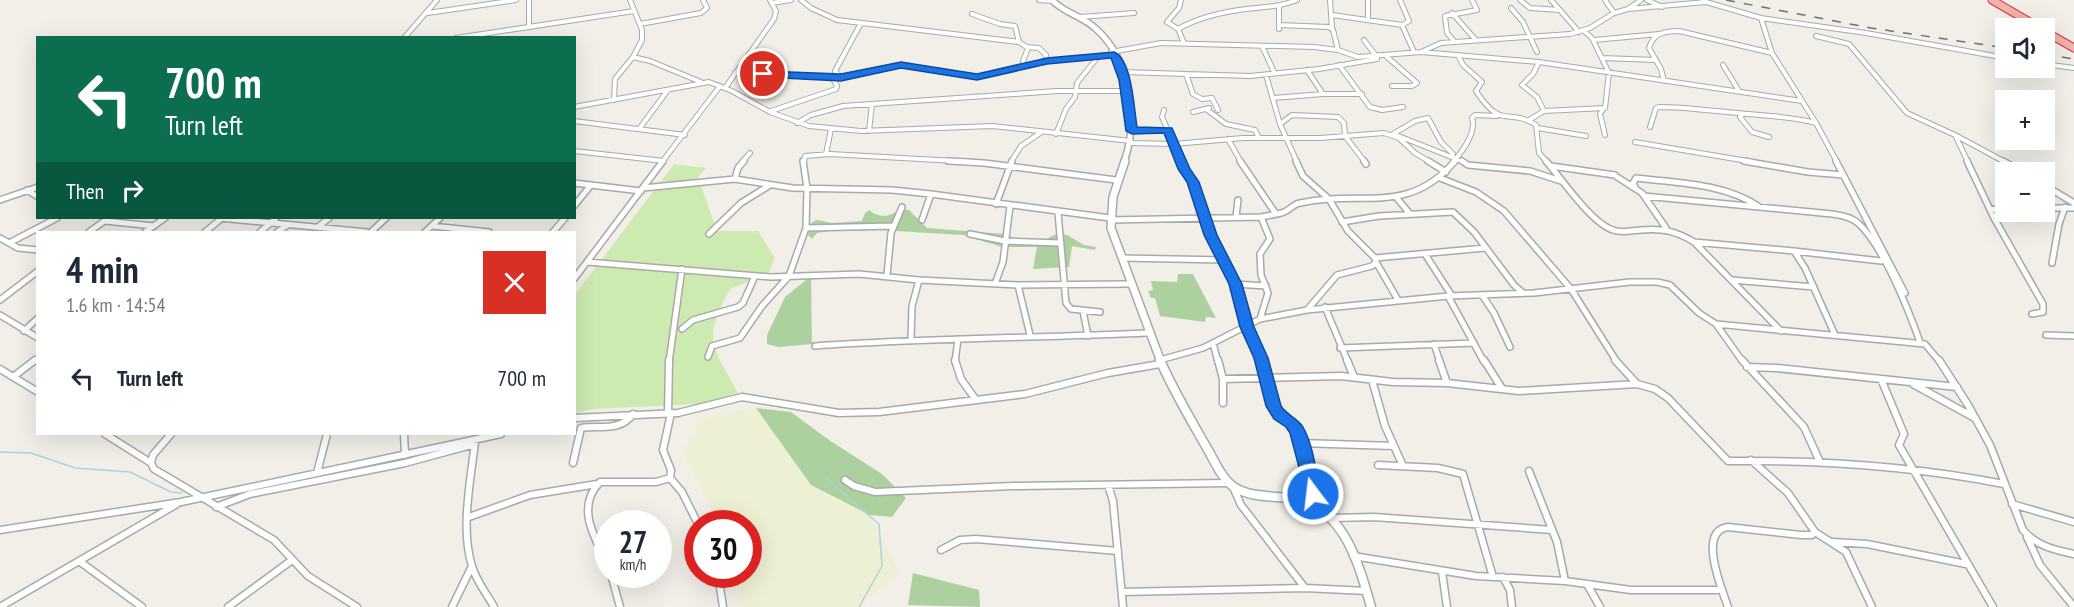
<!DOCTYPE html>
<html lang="en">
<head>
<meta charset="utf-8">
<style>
	:root { --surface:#fff; --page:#f6f6f7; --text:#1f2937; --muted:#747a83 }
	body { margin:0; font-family:"PT Sans Narrow",sans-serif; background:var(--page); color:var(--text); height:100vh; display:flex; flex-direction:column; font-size:22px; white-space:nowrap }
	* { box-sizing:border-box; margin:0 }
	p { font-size:20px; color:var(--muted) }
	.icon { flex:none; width:33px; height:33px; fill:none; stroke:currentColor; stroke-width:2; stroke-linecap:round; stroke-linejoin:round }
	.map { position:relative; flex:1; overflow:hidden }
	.side { position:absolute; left:36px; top:231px; width:540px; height:204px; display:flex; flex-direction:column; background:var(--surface); border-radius:0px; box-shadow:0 6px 24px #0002 }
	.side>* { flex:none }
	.guide { position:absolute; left:36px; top:36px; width:540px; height:183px; border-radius:0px; box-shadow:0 6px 24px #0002; background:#0b6e4f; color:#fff; overflow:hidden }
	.fabs { position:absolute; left:1995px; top:18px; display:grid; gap:12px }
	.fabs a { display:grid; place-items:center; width:60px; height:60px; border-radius:0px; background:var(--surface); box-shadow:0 6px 24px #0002; font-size:30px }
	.speed { position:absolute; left:594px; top:510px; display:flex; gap:12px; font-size:30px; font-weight:700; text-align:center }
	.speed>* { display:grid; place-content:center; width:78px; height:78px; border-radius:50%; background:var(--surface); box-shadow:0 6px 24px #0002; line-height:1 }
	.speed small { font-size:15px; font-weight:400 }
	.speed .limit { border:9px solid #d22; background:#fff; color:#111 }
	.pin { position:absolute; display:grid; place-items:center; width:51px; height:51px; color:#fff; margin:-26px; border:3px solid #fff; border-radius:50%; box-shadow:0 2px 6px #0007 }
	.me { position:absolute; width:66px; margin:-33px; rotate:345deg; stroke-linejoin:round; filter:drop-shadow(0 0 4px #0008) }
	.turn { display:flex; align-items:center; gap:21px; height:126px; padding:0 30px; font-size:27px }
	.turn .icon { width:78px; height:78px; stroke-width:2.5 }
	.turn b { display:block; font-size:42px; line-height:51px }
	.then { display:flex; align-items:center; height:57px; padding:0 30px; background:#0003; gap:12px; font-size:22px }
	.round { display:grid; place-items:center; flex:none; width:63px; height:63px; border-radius:0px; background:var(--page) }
	.summary { display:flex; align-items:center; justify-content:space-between; height:102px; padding:0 30px }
	h1 { font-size:36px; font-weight:600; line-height:45px }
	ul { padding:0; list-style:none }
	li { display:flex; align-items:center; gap:18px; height:90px; padding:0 30px }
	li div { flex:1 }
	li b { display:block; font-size:22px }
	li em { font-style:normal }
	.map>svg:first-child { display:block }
	.farmland { fill:#eef0d5 }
	.grass { fill:#cdebb0 }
	.forest { fill:#add19e }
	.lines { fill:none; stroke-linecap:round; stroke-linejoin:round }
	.stream { stroke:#aad3df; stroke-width:1.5 }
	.minor-far2-casing { stroke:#a9a9a9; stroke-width:6 }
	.minor-far1-casing { stroke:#a9a9a9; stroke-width:8 }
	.minor-casing { stroke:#a9a9a9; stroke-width:9 }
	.tertiary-far2-casing { stroke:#a9a9a9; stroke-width:8 }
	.tertiary-far1-casing { stroke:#a9a9a9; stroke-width:10 }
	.tertiary-casing { stroke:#a9a9a9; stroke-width:11 }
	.trunk-casing { stroke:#dc2a67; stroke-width:9 }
	.minor-far2 { stroke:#fff; stroke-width:4 }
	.minor-far1 { stroke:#fff; stroke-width:5 }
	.minor { stroke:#fff; stroke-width:6 }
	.tertiary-far2 { stroke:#fff; stroke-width:5 }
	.tertiary-far1 { stroke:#fff; stroke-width:7 }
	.tertiary { stroke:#fff; stroke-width:8 }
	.trunk { stroke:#f2b4a3; stroke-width:7 }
	.rail { stroke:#707070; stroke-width:1.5; stroke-dasharray:9 9; stroke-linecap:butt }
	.route { fill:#1a73e8; stroke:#114b97; stroke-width:1.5 }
</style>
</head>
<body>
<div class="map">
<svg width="2074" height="607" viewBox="0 0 2074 607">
	<rect width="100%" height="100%" fill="#f2efe9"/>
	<path class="farmland" d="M756 408 811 485 870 515 900 573 865 601V607H740L734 575 748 574V524L718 523 682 451 697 433 695 419Z"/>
	<path class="grass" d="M674 164 706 168 698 177 717 231H758L775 258 768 274 730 289C702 340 712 345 738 393L698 404 592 409 575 413 574 296Z"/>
	<path class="forest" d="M900 209 909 210 927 228 1005 234 1016 239H1046L1059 233 1067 235 1084 245 1096 247 1095 250 1072 246 1069 267 1033 269 1037 247H1002L963 235 880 230 830 231 817 233 812 239 808 235 810 224 816 220 833 223 862 221 865 213 869 210C880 219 890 217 900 209Z
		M1178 274H1193L1216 318 1206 317 1205 322 1160 316 1155 298H1151L1148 291 1153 290 1151 281 1177 282Z
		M811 276 812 344 779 347 767 344V335L785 297Z
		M756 408 791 412 829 440 882 474 906 498 892 517 870 515 811 485Z
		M913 573 979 590 980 607 908 605Z"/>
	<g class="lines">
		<path class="stream" d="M0 452 31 453 75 468 130 472 171 492 182 493
			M826 478 879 524 882 566 859 607"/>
		<defs>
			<path id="minor-far2" d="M529 0V27
				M801 0 811 8 837 20 1019 42
				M1039 0 1053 1
				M1330 0 1332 28
				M1368 0V20
				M1400 0 1409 21 1402 25
				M1520 0 1530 8 1560 10
				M1551 0 1579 32
				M1605 0 1614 13
				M1647 0 1662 7
				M1703 1 1761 18 1866 33 2006 58
				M772 3 791 0
				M1279 7V29
				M1511 8 1523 22 1537 52
				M1628 9 1641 0
				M428 13 516 0
				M1452 13 1475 39
				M972 14 1000 24 1015 26 1019 42 1028 48 1023 61 1024 66
				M1332 15 1402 25 1414 52
				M1080 17 1134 13
				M1761 18 1772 53 1816 123 1837 162
				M640 24 701 13 707 8 703 0
				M1279 25 1329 27 1333 30 1338 50
				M1178 29 1167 22 1179 8 1181 0
				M1816 36 1849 44 1907 113 1955 135 2005 162
				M404 38 437 0
				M456 38 634 11
				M1364 40 1376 56
				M1594 40 1659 34
				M1455 42 1447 33 1445 16 1477 10 1472 0
				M1184 43 1178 29C1199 17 1222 12 1246 9 1264 7 1280 7 1297 0
				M1262 46 1274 72
				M1027 47 1039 48 1046 55 1047 61
				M1111 52 1161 43 1314 47 1338 50 1358 57 1421 52 1539 62 1802 101
				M1421 52 1441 43 1570 34 1590 28 1614 13 1628 9 1706 2
				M633 57 650 61 701 82
				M1387 57 1417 83 1412 86H1392
				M1459 57 1463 65 1482 82 1476 91C1502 131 1508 107 1536 125L1539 153 1547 162
				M1602 58 1656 60
				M1539 62 1533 74 1522 85 1537 97 1544 111
				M2044 64 2074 68
				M1339 65 1370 107 1382 110 1403 107
				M1723 65 1739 91
				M1122 72 1250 76 1319 69 1377 59
				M735 73 841 78 901 65 977 77 1047 61 1114 55
				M1186 74 1193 94 1202 99 1212 98 1218 110
				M1266 75 1280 124 1297 162
				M841 77 835 71 861 23
				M1664 81 1661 69 1649 48C1653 33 1665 31 1679 31L1772 53
				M725 88 774 19 776 11 770 0
				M1323 94H1362
				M1273 98 1323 94 1307 70
				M614 100 615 79 633 57 642 40V30L630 0
				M574 107 709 82 732 91 770 112 809 126 861 131 992 126 1131 141
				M1604 108 1600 114 1605 135
				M1206 109 1226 124 1255 130 1259 138
				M1164 110 1162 117 1182 162
				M771 111 836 89 837 86 832 77
				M1193 112 1209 108
				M1743 114 1740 117 1752 132 1769 137
				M1529 120 1544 111 1605 108 1609 73 1592 38 1584 31
				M574 121 685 135
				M797 123 811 115 843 106 1057 91H1126
				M1280 124 1292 115 1338 117 1344 123 1345 136 1365 162
				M1650 127 1656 108 1659 107C1686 107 1711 111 1738 113 1764 116 1791 116 1816 123
				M1538 128 1586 136
				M639 129 668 90
				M869 131 872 104
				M1132 131 1168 130
				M1056 134 1066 109 1075 97 1077 83 1097 58
				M1393 134 1415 121 1428 118 1441 142 1453 154
				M1396 135 1464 162
				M1955 135 1968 162
				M1228 139 1241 162
				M1635 142 1753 162
				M1130 143 1174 144 1243 138H1320L1384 133 1399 138 1415 153 1430 162
				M574 151 664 161
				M826 154 831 129
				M662 162 720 86
				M742 162 750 153
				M804 162 805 156 830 154 974 162
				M1011 162 1021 146 1040 133
				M1453 162C1462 152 1477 132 1472 118L1475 115 1497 116"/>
			<path id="minor-far1" d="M948 161 984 163 1116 180
				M1182 161 1196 189 1211 235 1235 284 1247 327 1262 362
				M1240 161 1276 214
				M1296 161 1303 176 1329 199 1348 231 1375 258 1376 262 1372 266 1337 275 1307 310
				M1364 161 1366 164
				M1428 161 1446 172
				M1462 161 1468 165 1530 171 1561 181
				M1546 161C1562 179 1591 223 1613 230 1621 233 1633 231 1641 230 1662 228 1676 231 1694 242L1781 331
				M1744 161 1808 172 1843 175
				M1836 161 1905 293
				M1967 161 1994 218 2043 304V312L2032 314
				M2003 161 2023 172
				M1551 166 1615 175
				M1614 175 1642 193 1666 228
				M1440 178 1476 192 1504 211 1571 289 1617 362
				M735 179 738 168 744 161
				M574 183 641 191
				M2044 185 2074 203
				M1635 187 1633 183 1636 178C1676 183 1723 183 1758 206
				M643 188 735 179 793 188 892 190 931 194 1110 218
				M27 190 38 197
				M1644 196 1832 214C1841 215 1851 217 1858 223 1883 246 1908 309 1920 342
				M1396 197 1410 214
				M0 200 38 187
				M996 204 1012 161
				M574 206 591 185
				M2044 208H2074
				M1991 210 2006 207
				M1058 213 1066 303 1071 309 1100 312
				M1236 217 1238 200
				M219 218 367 232
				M922 220 931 194
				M1110 220 1261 217C1268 215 1277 215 1284 212 1290 210 1293 204 1300 203 1361 189 1407 217 1455 161
				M105 221 154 226
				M1342 222 1379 216 1453 212 1474 232 1514 285 1523 293
				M432 226 489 232
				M318 227 329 218
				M806 228 893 226
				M89 232 107 219
				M145 232 165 218
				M205 232 222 218
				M260 232 276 218
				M277 232 288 225
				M371 232 386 218
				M425 232 440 218
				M553 232 565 218
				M709 234 741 203 770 185
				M970 234 1005 241 1061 243
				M0 238 18 248 38 250
				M1694 242 1794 251
				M9 243 57 218
				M1425 254 1452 296
				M1122 258 1224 260
				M1375 258 1485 248
				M587 262 771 277 859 274 919 280 1018 285 1129 284
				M1376 262 1398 300
				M2052 263 2059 224 2065 207
				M887 275 891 233 902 207
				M574 279 663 161
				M1732 280 1814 287
				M995 284 1003 262 1010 206
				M1235 284 1266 286
				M1018 285 1030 335
				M1482 295 1494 313 1510 347
				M1448 296 1484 362
				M0 300 38 271
				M1325 307 1348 362
				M1083 311 1088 336
				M0 315 38 338
				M1260 319 1268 293 1261 275 1260 254 1270 239 1261 217
				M1716 324 1743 362
				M682 329 693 320 738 307 743 303 755 276
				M24 331 38 318
				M1835 335 1805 268 1794 251 1881 261
				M2046 335 2074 336
				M911 339 912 306 919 280
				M1213 343 1218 362
				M1434 344 1440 362
				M815 346C926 338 1036 338 1147 333
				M1340 348 1474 343
				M708 357 712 346 740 338 762 306 789 276 806 228 807 188 803 161
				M1160 360 1203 348 1260 319 1307 310 1448 296 1534 293 1630 282H1657L1670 285 1699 313 1716 324 1925 344 1940 362
				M33 362 38 358
				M669 362 682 269
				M955 362 958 339"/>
			<path id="minor" d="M955 360 961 379 976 400
				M1218 360 1223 379V403
				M1262 360C1266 376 1268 398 1277 412 1283 420 1292 423 1298 432L1317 507
				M1347 360 1354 377
				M1439 360 1447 383
				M1484 360 1501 387
				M1615 360 1637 384 1655 389 1668 398 1728 461C1821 460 1913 466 2004 484
				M1742 360 1804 427 1819 460
				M1939 360 1968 405 1990 445 2023 530C2036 546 2055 550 2074 554
				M1747 367 1777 368 1957 387
				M0 369 38 392
				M13 377 35 360
				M1223 379 1341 376 1393 382 1447 383 1519 391 1637 384
				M1881 379 1904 434 1899 445 1993 607
				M1372 380 1385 426 1403 466
				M1913 384 1973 417
				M668 414 669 360
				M574 418 678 413 742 397 839 413 879 412 1025 394 1108 373 1160 364
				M105 434 151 463
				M171 434 153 455 151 463 154 469 274 540 308 576 357 607
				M404 434 405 455
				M475 441C471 480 460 528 472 566 476 581 487 594 494 607
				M1300 443 1394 446
				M573 463 581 428C600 425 620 432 633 414
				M1378 465 1438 468 1463 474 1493 577
				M1529 471 1557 542 1565 581
				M317 473 327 434
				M670 478 682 492 698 524
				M845 480 854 486 875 492 1013 486 1228 483
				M1108 485 1113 501 1123 607
				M1233 487 1241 505 1305 588
				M2012 504 2074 522
				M216 507 250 494 405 463 475 444
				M469 517 530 495 597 484
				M1332 518 1374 517 1552 530
				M0 530 181 502 501 434
				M1815 532 1846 552 1872 607
				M2027 537 2040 565 2074 607
				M1832 542 1867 544 1966 564
				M941 550 960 540 976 539 1118 551
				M1353 556 1476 576 1565 581 1631 590H1722
				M79 561 142 607
				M608 565C595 539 575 507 600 482H656L670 478 671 470 663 450 671 413
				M1442 572 1447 607
				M611 574 620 607
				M718 574 723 607
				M1503 577 1510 590 1512 607
				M1587 584 1600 607
				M1122 592 1305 588 1367 591
				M0 607 177 504
				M228 607 292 560
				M452 607 472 566
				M1728 607C1722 589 1697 531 1728 527L1801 535H1812L1815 532 1788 493 1751 460"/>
			<path id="tertiary-far2" d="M1052 0C1064 13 1082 16 1095 28 1131 59 1139 120 1124 162"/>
			<path id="tertiary-far1" d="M1125 161 1113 197 1111 228 1161 362"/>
			<path id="tertiary" d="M1160 360C1174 392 1191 420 1208 450 1215 462 1222 479 1234 487 1249 497 1270 496 1288 498 1343 504 1358 561 1371 607"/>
			<path id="trunk" d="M1992 0 2040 28
				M2044 31 2074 48"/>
		</defs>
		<use href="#minor-far2" class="minor-far2-casing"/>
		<use href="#minor-far1" class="minor-far1-casing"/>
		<use href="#minor" class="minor-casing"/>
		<use href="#tertiary-far2" class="tertiary-far2-casing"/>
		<use href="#tertiary-far1" class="tertiary-far1-casing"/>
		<use href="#tertiary" class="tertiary-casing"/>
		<use href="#trunk" class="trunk-casing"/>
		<use href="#minor-far2" class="minor-far2"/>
		<use href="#minor-far1" class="minor-far1"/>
		<use href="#minor" class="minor"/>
		<use href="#tertiary-far2" class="tertiary-far2"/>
		<use href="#tertiary-far1" class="tertiary-far1"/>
		<use href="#tertiary" class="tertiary"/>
		<use href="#trunk" class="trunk"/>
		<path class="rail" d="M1726 0 1871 28 2006 48
			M2044 54 2074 59"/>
	</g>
	<path class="route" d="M1114 52C1132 59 1134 109 1137 127L1172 128 1190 169 1199 182 1217 235 1242 284 1254 327 1268 358 1281 406C1287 416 1299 418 1304 429 1314 448 1316 474 1321 494L1319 498 1313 500 1307 498 1290 433 1286 427 1274 419 1266 406 1254 358 1240 327 1229 284 1204 235 1187 182 1178 169 1164 133 1132 134 1126 131 1119 80 1111 58 1047 64 977 80 901 68 841 81 763 77 758 74 763 71 841 74 901 62 977 74 1047 58Z"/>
</svg>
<div class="fabs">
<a><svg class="icon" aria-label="sound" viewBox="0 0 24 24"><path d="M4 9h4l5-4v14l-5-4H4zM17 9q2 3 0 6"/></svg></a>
<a>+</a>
<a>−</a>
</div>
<div class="speed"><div>27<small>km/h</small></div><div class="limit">30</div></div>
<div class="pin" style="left:763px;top:74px;background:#d93025"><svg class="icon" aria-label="arrive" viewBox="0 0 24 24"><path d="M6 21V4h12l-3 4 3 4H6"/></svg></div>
<svg class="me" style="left:1313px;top:494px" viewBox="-20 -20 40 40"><circle r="17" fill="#1a73e8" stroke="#fff" stroke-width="3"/><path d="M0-11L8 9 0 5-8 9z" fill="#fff"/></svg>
<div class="guide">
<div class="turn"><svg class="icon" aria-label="left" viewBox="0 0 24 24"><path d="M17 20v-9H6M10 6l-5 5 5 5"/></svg><div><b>700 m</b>Turn left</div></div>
<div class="then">Then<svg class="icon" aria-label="right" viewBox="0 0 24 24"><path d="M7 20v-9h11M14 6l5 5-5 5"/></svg></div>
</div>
<section class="side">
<div class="summary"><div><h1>4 min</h1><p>1.6 km · 14:54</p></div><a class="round" style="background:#d93025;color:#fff"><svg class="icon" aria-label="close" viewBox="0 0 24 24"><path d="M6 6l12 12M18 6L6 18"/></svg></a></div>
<ul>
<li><svg class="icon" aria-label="left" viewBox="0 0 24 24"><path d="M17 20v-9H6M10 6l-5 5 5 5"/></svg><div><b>Turn left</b></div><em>700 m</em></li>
</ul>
</section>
</div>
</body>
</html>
